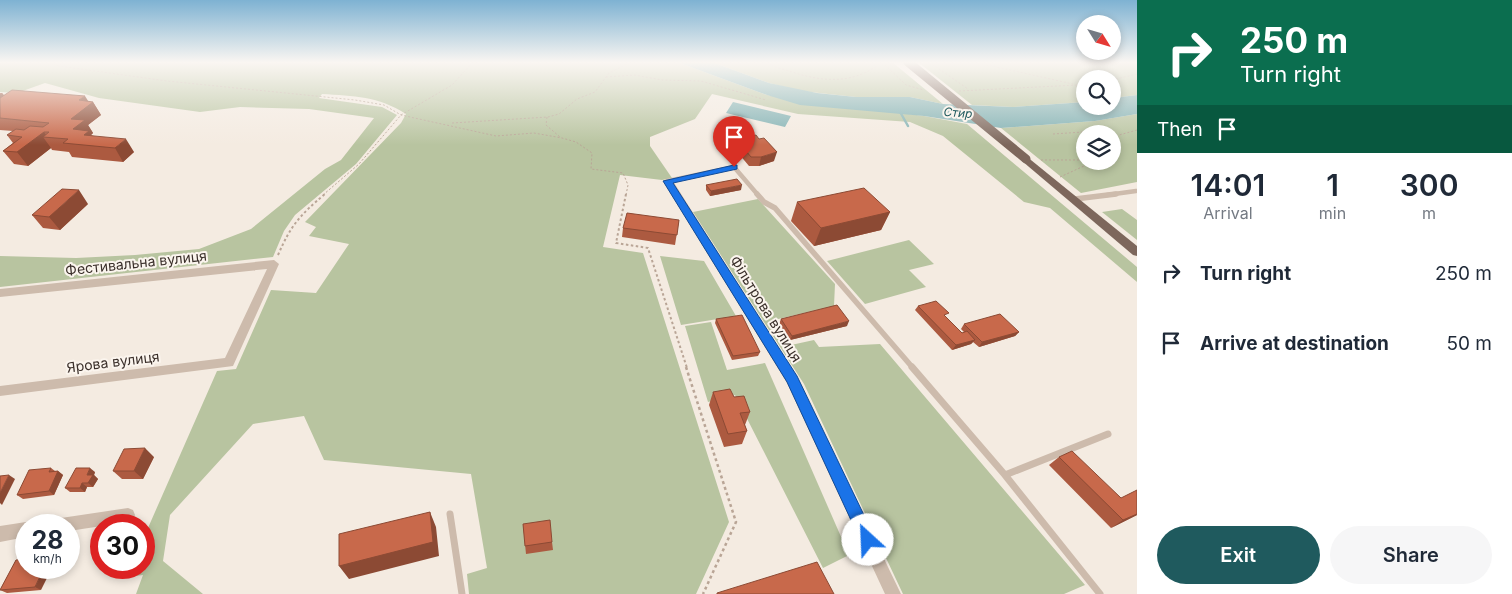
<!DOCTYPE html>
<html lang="en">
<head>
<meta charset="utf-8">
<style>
	:root { --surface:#fff; --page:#f6f6f7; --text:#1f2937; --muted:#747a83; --accent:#1f5a5e }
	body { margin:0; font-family:Inter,sans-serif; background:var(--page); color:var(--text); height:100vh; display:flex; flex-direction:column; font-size:19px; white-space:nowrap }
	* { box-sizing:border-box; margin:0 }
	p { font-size:16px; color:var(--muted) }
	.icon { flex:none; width:28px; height:28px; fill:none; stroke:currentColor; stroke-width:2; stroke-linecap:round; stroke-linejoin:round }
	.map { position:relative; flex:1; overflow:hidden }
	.drawer { display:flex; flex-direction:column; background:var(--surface); width:375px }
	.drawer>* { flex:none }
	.guide { background:#0b6e4f; color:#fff; overflow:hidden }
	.needle { width:32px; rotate:127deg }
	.controls { position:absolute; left:1076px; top:15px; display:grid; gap:10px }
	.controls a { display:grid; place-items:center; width:45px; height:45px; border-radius:50%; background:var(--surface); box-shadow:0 2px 8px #0003; font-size:25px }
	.speed { position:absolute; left:15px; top:514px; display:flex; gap:10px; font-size:25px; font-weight:700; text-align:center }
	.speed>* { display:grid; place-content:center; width:65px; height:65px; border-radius:50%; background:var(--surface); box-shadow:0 2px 8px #0003; line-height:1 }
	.speed small { font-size:12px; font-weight:400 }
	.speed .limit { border:8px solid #d22; background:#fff; color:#111 }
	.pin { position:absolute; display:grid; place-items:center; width:42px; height:42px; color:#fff; margin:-51px -21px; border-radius:50% 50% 50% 0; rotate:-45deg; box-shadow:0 0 5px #0007 }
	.pin .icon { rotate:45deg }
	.me { position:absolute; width:55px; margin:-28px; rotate:335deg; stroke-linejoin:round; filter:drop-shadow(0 0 4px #0008) }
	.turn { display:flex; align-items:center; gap:18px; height:105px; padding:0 20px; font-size:22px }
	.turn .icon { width:65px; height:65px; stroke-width:2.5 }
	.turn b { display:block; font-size:35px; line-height:42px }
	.then { display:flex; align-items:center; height:48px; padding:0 20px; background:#0003; gap:10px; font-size:19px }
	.eta { display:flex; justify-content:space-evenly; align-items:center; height:85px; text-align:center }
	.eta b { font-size:30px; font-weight:600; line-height:35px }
	.primary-button { display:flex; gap:10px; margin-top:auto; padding:10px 20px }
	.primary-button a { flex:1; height:58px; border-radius:30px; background:var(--accent); color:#fff; font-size:20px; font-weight:600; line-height:58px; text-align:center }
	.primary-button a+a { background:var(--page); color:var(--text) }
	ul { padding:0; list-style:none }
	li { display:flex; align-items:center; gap:15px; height:70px; padding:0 20px }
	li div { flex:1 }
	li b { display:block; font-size:19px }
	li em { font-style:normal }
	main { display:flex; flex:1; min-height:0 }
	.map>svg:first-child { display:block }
	.green { fill:#b8c4a0; fill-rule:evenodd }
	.water { fill:#7fb0b2 }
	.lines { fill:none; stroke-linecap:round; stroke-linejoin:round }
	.stream { stroke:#7fb0b2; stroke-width:2.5 }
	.path-far2 { stroke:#b9a596; stroke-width:1; stroke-dasharray:2 2; stroke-linecap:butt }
	.path-far1 { stroke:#b9a596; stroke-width:2; stroke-dasharray:2.5 2.5; stroke-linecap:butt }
	.path { stroke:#b9a596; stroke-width:2.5; stroke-dasharray:3 3; stroke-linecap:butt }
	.service-far2 { stroke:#cdbbac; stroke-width:4.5 }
	.service-far1 { stroke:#cdbbac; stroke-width:5.5 }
	.service { stroke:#cdbbac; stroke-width:7 }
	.minor { fill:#cdbbac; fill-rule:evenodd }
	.primary { fill:#7d675c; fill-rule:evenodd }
	.primary-bridge { stroke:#7d675c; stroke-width:9 }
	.wall { fill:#ac5a40 }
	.shaded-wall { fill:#8c4a34 }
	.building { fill:#c8694b; stroke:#8c4a34 }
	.route { fill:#1a73e8; stroke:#114b97 }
	.labels { text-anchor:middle; stroke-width:4; stroke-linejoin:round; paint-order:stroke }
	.far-water-label { font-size:12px; font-style:italic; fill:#1f5a5e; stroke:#fbf5ee }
	.street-label { font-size:14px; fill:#3b302b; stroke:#fbf5ee }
</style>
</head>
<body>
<main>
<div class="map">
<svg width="1137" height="594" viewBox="0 0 1137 594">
	<rect width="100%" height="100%" fill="#f4ebe1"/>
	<path class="green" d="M0 62H677L767 95 924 116 967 124 1137 267V282L1050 208 1024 202 943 136 910 122 798 114 712 94 695 119 650 137V146L672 178 662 180 620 175 603 247 643 253 729 522 696 594H469L467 574 487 568 471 474 324 460 304 416 253 424 170 515 163 561 203 594H136L143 575 128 577 132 568H144V537L217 371 236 369 271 290 316 293 349 244 309 236 316 227 305 222 401 123 406 114C378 96 354 96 322 94L319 98 382 107 397 115 356 164 295 215 284 231 273 257 0 287V256L76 258 135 255 199 249 251 229 325 169 341 160 374 118 309 109 240 107 200 112 99 98 45 83 17 93 0 92Z
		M712 62H892L943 104 910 97H856L801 91 769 83Z
		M918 62H1137V95L1113 98 1112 79H1085V102L1013 107 972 105Z
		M1137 114V182L1081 193 1001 128 1095 121ZM1085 134H1112V161H1085Z
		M758 199 835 284 834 306 774 320 791 345 814 340 819 347 880 344 1085 585 1064 594H903L804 384 693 212Z
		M1122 209 1137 220V240L1102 212Z
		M909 240 934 264 909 270 926 287 865 304 827 261Z
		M660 256 704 261 736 316 681 325Z
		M711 322 727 370 765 363 849 555 823 568 735 395 708 402 685 326Z"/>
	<path class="water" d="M677 62H712L769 83 817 93 856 97H910L943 104 1013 107 1085 102V106H1112L1113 98 1137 95V114L1095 121 1001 128 924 116 800 105 767 95Z
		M733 102 791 116 785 127 726 113Z"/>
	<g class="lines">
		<path class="stream" d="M899 110 908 126"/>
		<path class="path-far2" d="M46 62 59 66 167 81 355 100 384 105 401 115 496 136 534 133 562 138 576 142 592 153 591 169 623 173 628 185 626 195
			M768 62C773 67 782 69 789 71 822 82 852 85 881 63
			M882 62 906 85 924 90
			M929 62 968 89
			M974 62 1073 84
			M606 77 635 75 662 80 701 81 766 100
			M1112 80 1137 74
			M1077 85 1085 84
			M959 91 1077 85
			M547 117 546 125 560 137
			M452 123 548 117 559 114 577 99 595 92 609 73 631 62
			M1053 134 1083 132 1103 134
			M1112 137 1137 130
			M1041 160H1085
			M1060 177 1095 161
			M323 195 359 164 401 115 452 85 473 62"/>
		<path class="path-far1" d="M626 194 616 243 648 248 687 368
			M278 255C291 225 300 215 325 194"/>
		<path class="path" d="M686 367 736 522 703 594"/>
		<path class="service-far2" d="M668 181 734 167 758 195
			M1107 195 1136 191"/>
		<path class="service-far1" d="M757 194 764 202 775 208 913 368
			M1075 199 1116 194"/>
		<path class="service" d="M912 367 1005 475 1100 594
			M1005 475 1108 434
			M450 514 462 594"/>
		<path class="minor" d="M668 178 673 181 796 376 901 594H885L787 383 663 181Z
			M274 260 279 264 233 366 0 396V386L225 358 267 269 0 297V289Z
			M128 508 133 510 135 515 133 520 128 522 69 531V525H53L56 520 61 518Z
			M26 522 31 525H26V537L0 542V526Z"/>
		<path class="primary" d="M1026 156 1137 246V256L1133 255 1022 161V157Z"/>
		<path class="primary-bridge" d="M908 62 1026 159"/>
	</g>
	<path class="wall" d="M0 93H2L4 95 93 102 101 115 88 125 93 133 91 135 134 152 123 162 72 157 69 152 52 150 51 148 28 166 14 164 3 151 13 143 7 135 13 131 0 130Z
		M736 139 774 161 759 166H749L734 148Z
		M706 185 741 190 710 196 706 190Z
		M797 202 890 212 881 230 814 246 791 221Z
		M88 204 60 230 43 228 32 215Z
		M679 220 675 245 622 237 623 228Z
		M918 306 946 317 962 333 964 332 961 329 964 324 1019 332 1015 336 979 347 973 342 971 344 952 350 915 310Z
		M716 319 760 352 758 356 732 360 715 323Z
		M781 319 847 326 790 340 779 324Z
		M713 392 734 397 750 412 745 425 747 431 742 444 724 447 709 405Z
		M154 457 143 479H122L113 471Z
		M1059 457 1137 515 1111 528 1049 465Z
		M51 468 55 471H58L63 475 54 495 23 499 17 495Z
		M95 472 94 475 98 479 93 487H87L85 492H70L65 488Z
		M523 524 552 542 553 550 526 554Z
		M16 560 41 590 7 593 0 590Z"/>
	<path class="shaded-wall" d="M2 93 11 106 0 108V94Z
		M85 96 90 104 93 102 101 115 88 125 93 133 91 135 97 144 73 129 71 119 79 100Z
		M44 132 48 137H43L51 148 28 166 17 152Z
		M126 139 134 152 123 162 115 148Z
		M777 152 774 161 759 166 761 157Z
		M742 185 741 190 710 196 711 191Z
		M79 190 88 204 60 230 49 217Z
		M890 212 881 230 814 246 821 228Z
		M849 321 847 326 790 340 792 336Z
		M1019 332 1015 336 979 347 982 342Z
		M975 340 971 344 952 350 956 345Z
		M145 448 154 457 143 479 134 471Z
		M90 468 95 472 94 475 98 479 93 487 88 483 87 475Z
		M58 471 63 475 54 495 49 491Z
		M9 475 15 479 2 505 0 503V493Z
		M82 483 87 487 85 492 80 488Z
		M430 512 436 527 439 556 349 579 339 566Z
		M1137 514V515L1111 528 1123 520Z
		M44 568H52L41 590 35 587Z"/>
	<path class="building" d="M12 90 85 96 79 100 93 102 71 119 85 120 73 129 89 131 84 135 126 139 115 148 63 143 68 139 43 137 49 132H44L17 152 3 151 22 137 7 135 16 129 24 130 30 126 43 127 49 123 0 118V98Z
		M756 135 759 139 764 138 777 152 761 157H751L736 139Z
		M737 179 742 185 711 191 706 185Z
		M864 188 890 212 821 228 797 202Z
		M62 189 79 190 49 217 32 215Z
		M627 213 679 220 677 235 623 228Z
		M936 301 949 313 944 315 962 333 967 331 975 340 956 345 918 306Z
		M837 305 849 321 792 336 781 319Z
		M1000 314 1019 332 982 342 964 324Z
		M742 315 760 352 733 356 716 319Z
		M730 389 734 397 744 396 750 412 740 413 747 431 728 434 713 392Z
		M145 448 134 471H113L124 449Z
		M1072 451 1121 498 1137 490V514L1123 520 1059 457Z
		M51 468 49 472 58 471 49 491 17 495 29 470Z
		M76 468H90L87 475H93L88 483H82L80 488H65Z
		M9 475 0 493V476Z
		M430 512 433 542 339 566V534Z
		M550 520 552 542 525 546 523 524Z
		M26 559V568H44L35 587 0 590 16 560Z
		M817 562 834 594H717V593Z"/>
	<linearGradient id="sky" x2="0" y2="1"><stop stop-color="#7eb2d2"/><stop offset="0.43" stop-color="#faf6f2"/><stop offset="1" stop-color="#faf6f2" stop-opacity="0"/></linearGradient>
	<rect width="1137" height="145" fill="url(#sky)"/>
	<path class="route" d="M734 165H737V169L673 183 797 376 876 540 873 546 868 548 863 546 787 382 663 181Z"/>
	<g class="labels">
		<g class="far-water-label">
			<text transform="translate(958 113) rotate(5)" y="4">Стир</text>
		</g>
		<g class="street-label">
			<text transform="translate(136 263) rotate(-6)" y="5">Фестивальна вулиця</text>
			<text transform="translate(766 309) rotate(58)" y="5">Фільтрова вулиця</text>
			<text transform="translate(113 362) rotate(-7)" y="5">Ярова вулиця</text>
		</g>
	</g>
</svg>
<div class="controls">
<a><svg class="needle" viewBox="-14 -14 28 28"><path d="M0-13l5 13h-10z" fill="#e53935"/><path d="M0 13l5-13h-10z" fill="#747a83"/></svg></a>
<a><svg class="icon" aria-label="search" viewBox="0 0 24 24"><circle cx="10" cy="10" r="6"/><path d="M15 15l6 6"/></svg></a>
<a><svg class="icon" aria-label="layers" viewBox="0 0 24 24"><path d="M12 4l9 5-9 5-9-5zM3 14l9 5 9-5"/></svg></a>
</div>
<div class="speed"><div>28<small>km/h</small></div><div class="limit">30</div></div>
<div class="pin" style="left:734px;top:167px;background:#d93025"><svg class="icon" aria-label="arrive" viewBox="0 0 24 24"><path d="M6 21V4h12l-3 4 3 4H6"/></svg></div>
<svg class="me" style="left:868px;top:540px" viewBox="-20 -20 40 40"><circle r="19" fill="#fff"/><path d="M0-13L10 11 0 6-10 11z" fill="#1a73e8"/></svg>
</div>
<section class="drawer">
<div class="guide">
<div class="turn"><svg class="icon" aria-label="right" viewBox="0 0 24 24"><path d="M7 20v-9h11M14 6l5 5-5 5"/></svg><div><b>250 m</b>Turn right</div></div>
<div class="then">Then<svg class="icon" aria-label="arrive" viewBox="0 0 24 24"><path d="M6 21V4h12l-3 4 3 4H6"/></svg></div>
</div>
<div class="eta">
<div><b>14:01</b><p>Arrival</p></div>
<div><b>1</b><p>min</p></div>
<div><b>300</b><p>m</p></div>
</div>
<ul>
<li><svg class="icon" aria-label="right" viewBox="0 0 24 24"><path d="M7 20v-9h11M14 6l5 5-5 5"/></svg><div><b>Turn right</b></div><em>250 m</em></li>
<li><svg class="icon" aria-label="arrive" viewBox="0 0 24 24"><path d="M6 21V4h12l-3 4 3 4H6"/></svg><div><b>Arrive at destination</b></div><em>50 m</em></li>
</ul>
<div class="primary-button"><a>Exit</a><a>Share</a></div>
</section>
</main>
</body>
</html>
